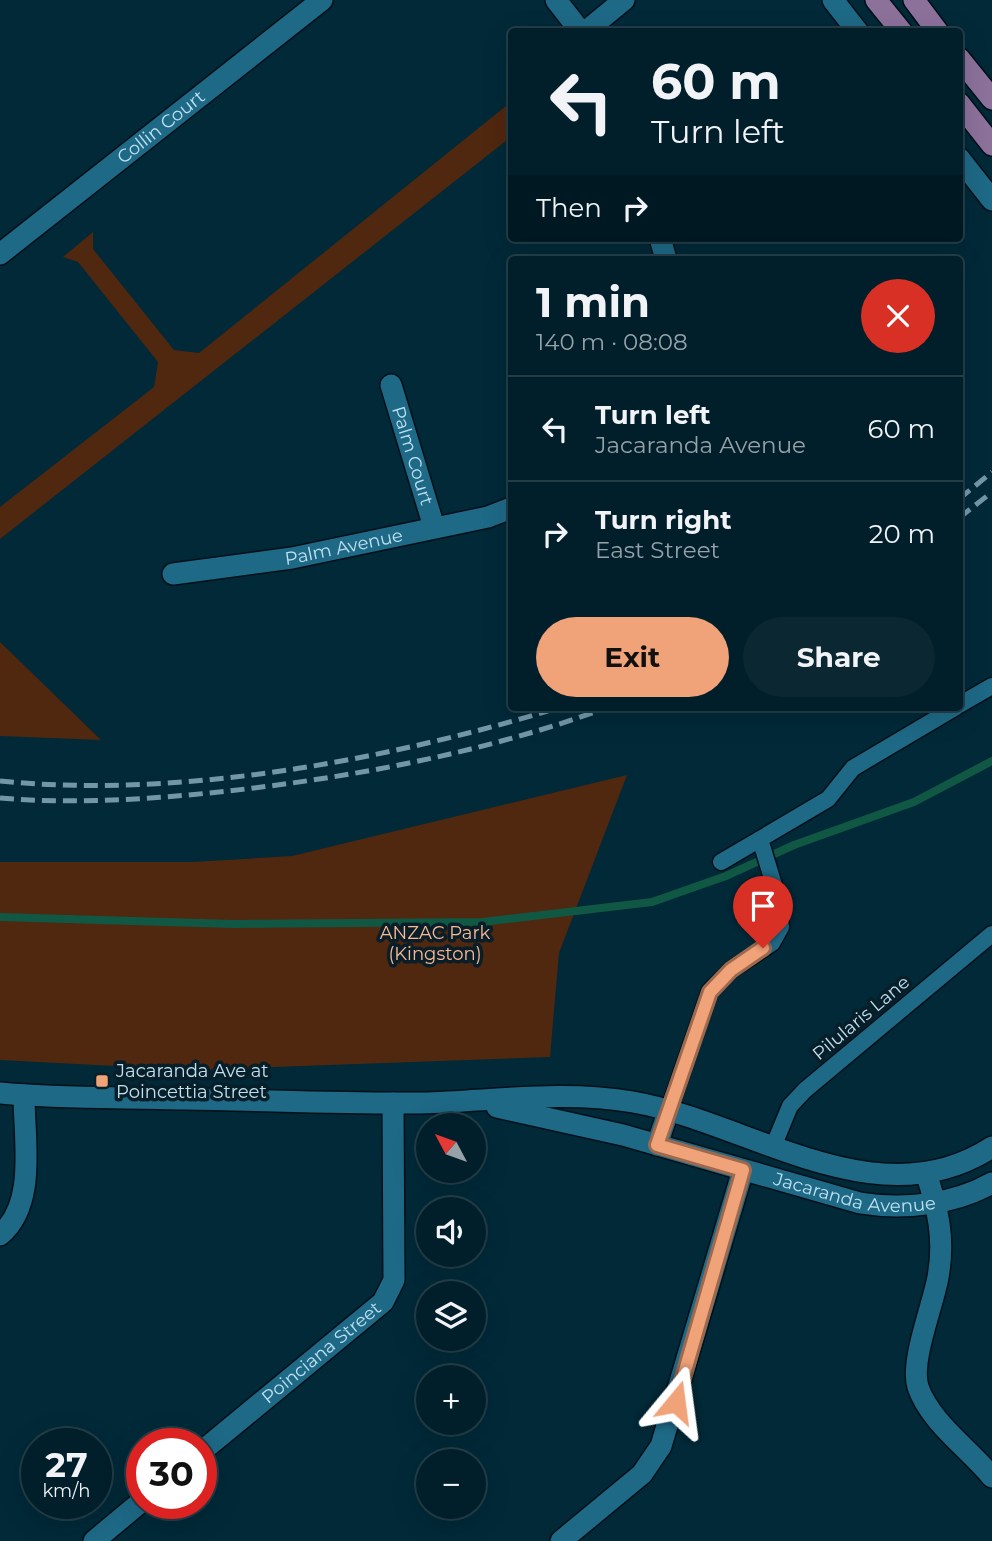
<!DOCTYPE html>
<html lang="en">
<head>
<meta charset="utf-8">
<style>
	:root { --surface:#011f2a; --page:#0b2732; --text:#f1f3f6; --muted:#96a2a8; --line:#233d47; --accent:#f0a279 }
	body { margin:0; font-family:Montserrat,sans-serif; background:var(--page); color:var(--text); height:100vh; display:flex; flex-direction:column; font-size:26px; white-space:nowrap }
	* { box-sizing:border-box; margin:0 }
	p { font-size:23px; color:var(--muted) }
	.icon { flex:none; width:38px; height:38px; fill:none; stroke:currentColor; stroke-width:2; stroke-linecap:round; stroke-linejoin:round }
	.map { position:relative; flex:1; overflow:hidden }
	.details { position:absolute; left:508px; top:256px; width:455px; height:455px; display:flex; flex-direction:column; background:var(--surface); border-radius:7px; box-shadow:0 7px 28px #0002,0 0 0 2px var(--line) }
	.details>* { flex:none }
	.top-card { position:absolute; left:508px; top:28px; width:455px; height:214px; border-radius:7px; box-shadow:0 7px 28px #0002,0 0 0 2px var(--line); background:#011f2a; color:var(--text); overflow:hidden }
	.needle { width:46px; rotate:311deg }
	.controls { position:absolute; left:416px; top:1113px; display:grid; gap:14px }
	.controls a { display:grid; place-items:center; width:70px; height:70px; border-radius:50%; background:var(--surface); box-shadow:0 7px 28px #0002,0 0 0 2px var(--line); font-size:35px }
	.speed { position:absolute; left:21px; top:1428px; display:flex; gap:14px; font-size:35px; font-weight:700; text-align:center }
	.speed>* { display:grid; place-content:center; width:91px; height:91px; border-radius:50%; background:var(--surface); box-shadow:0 7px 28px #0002,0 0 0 2px var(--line); line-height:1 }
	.speed small { font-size:18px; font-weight:400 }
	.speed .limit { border:10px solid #d22; background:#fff; color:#111 }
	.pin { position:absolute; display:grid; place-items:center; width:60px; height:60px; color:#fff; margin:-72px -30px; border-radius:50% 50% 50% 0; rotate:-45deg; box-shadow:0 0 7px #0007 }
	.pin .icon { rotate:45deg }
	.me { position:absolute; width:77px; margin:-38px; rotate:16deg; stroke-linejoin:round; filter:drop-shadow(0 0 5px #0008) }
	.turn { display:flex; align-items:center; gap:24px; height:147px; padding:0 28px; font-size:32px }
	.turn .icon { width:91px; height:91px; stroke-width:2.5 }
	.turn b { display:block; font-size:49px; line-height:60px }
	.then { display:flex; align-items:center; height:66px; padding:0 28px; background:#0003; gap:14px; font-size:26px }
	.round { display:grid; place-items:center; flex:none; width:74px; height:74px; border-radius:37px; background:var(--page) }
	.overview { display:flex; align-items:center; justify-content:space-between; height:119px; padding:0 28px }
	h1 { font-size:42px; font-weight:700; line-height:52px }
	.button { display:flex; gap:14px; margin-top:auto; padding:14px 28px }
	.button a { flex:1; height:80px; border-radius:42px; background:var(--accent); color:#111; font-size:28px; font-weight:700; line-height:80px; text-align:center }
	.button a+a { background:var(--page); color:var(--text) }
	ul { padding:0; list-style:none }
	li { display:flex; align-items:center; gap:21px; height:105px; padding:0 28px; border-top:2px solid var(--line) }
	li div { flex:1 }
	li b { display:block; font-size:26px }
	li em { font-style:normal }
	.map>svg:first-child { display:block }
	.green { fill:#50270f }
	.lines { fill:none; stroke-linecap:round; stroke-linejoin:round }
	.stream { stroke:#105843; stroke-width:8 }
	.service-casing { stroke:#001019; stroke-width:19 }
	.minor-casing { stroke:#001019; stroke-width:24 }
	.tertiary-casing { stroke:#001019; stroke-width:24 }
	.primary-casing { stroke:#001019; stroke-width:24 }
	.service { stroke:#1e6986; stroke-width:16 }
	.minor { stroke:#1e6986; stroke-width:21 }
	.tertiary { stroke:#1e6986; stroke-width:21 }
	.primary { stroke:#8c719b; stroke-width:21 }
	.rail { stroke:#7397a7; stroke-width:5; stroke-dasharray:14 7; stroke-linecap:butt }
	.route-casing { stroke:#9c694f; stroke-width:18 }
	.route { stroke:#f0a279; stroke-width:12 }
	.poi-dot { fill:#f0a279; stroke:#081e28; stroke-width:2.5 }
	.labels { text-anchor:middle; stroke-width:7; stroke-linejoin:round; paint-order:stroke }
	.street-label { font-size:18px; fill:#bfe1f1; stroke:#081e28 }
	.park-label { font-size:18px; fill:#feb894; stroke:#081e28 }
	.poi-label { font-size:18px; fill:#bfe1f1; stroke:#081e28; text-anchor:start }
</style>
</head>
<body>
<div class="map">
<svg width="992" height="1541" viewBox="0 0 992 1541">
	<rect width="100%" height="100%" fill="#012938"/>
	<path class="green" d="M511 102V137L0 539V507L154 387 158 362 78 262 63 257 93 232V249L174 350 199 353Z
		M0 642 101 740 0 736Z
		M627 775 559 953 550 1057 191 1070 0 1060V862H193L292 856Z"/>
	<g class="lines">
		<path class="stream" d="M0 917 233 924 482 922 652 902 726 876 794 845 914 802 992 761"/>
		<defs>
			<path id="service" d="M959 705 992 686
				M721 862 828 799 853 768 956 707
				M668 1112 710 991 731 970 772 943 781 927 778 898 760 839
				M773 1147 790 1106 805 1090 992 934"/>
			<g id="minor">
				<path d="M556 0 581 32"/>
				<path d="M833 0 858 32"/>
				<path d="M585 32 624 0"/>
				<path d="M959 158 992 200"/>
				<path d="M660 238 666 259"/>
				<path id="s1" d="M0 254 322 0"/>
				<path id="s2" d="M391 385 434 527"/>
				<path id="s3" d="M173 574 292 558 488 517 511 508"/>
				<path d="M657 1145 668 1112"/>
				<path d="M926 1173C938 1209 945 1239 938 1277 933 1306 910 1361 918 1387 930 1422 969 1449 992 1477"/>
				<path d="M0 1235C37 1204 24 1140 24 1095"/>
				<path id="s4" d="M201 1452 383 1302 394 1280 393 1103"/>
				<path d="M94 1541 142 1501"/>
				<path d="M561 1541 642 1474 661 1446 743 1170"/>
			</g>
			<g id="tertiary">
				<path d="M0 1093C61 1099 123 1097 185 1099 264 1100 343 1104 422 1103 493 1101 564 1090 633 1102 749 1122 877 1222 992 1147"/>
				<path id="s5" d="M497 1107 623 1135 860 1203C903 1210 953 1205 992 1183"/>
			</g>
			<path id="primary" d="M876 0 902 32
				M914 0 938 32
				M959 58 992 99
				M959 103 992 145"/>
		</defs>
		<use href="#service" class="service-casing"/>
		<use href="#minor" class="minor-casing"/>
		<use href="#tertiary" class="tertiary-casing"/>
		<use href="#primary" class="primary-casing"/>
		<use href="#service" class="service"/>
		<use href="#minor" class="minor"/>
		<use href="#tertiary" class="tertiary"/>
		<use href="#primary" class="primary"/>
		<path class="rail" d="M959 499 992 472
			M959 518 992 492
			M0 781C182 799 387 760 561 707
			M0 798C84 805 170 798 254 788 376 773 494 749 609 707"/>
	</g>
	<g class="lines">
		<defs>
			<path id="route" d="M676 1402 743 1170 657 1145 710 992 731 970 763 948"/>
		</defs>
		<use href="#route" class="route-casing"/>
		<use href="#route" class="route"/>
	</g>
	<rect class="poi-dot" x="95" y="1074" width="14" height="14" rx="3.5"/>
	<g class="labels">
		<g class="street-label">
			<text dy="6" stroke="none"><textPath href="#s1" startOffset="205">Collin Court</textPath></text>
			<text dy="6" stroke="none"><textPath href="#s2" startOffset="74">Palm Court</textPath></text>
			<text dy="6" stroke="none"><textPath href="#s3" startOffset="173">Palm Avenue</textPath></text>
			<text transform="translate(861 1018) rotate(-40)" y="6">Pilularis Lane</text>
			<text dy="6" stroke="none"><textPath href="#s5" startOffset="369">Jacaranda Avenue</textPath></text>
			<text dy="6" stroke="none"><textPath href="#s4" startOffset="156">Poinciana Street</textPath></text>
		</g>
		<g class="park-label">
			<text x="435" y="939">ANZAC Park<tspan x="435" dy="21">(Kingston)</tspan></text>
		</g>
		<g class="poi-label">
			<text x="116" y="1077">Jacaranda Ave at<tspan x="116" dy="21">Poincettia Street</tspan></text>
		</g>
	</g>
</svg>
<div class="controls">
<a><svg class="needle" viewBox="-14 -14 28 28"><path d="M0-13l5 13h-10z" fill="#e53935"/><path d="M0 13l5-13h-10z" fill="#96a2a8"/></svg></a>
<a><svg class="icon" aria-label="sound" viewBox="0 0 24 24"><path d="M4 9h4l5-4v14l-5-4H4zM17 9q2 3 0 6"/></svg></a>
<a><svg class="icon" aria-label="layers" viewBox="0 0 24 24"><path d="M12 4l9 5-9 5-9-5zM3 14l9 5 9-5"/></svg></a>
<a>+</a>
<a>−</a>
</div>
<div class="speed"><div>27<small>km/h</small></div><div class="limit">30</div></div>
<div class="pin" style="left:763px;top:948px;background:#d93025"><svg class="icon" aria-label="arrive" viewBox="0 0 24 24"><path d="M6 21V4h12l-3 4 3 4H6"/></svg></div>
<svg class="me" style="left:676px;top:1402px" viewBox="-20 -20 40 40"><path d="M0-17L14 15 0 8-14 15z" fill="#f0a279" stroke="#fff" stroke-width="4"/></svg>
<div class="top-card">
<div class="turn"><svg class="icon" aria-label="left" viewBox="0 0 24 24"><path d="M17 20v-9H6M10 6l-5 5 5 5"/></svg><div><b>60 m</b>Turn left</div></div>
<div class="then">Then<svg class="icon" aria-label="right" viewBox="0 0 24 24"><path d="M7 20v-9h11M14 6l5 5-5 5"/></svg></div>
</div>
<section class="details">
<div class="overview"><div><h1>1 min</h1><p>140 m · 08:08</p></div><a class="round" style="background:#d93025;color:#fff"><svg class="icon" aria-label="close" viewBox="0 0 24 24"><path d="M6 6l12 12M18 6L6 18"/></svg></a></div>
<ul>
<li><svg class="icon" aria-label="left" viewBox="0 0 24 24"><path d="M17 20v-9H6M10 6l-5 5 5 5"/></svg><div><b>Turn left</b><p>Jacaranda Avenue</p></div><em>60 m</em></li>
<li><svg class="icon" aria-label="right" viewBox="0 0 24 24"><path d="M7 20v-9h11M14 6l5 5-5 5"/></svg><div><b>Turn right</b><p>East Street</p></div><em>20 m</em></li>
</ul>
<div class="button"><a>Exit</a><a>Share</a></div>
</section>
</div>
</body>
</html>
